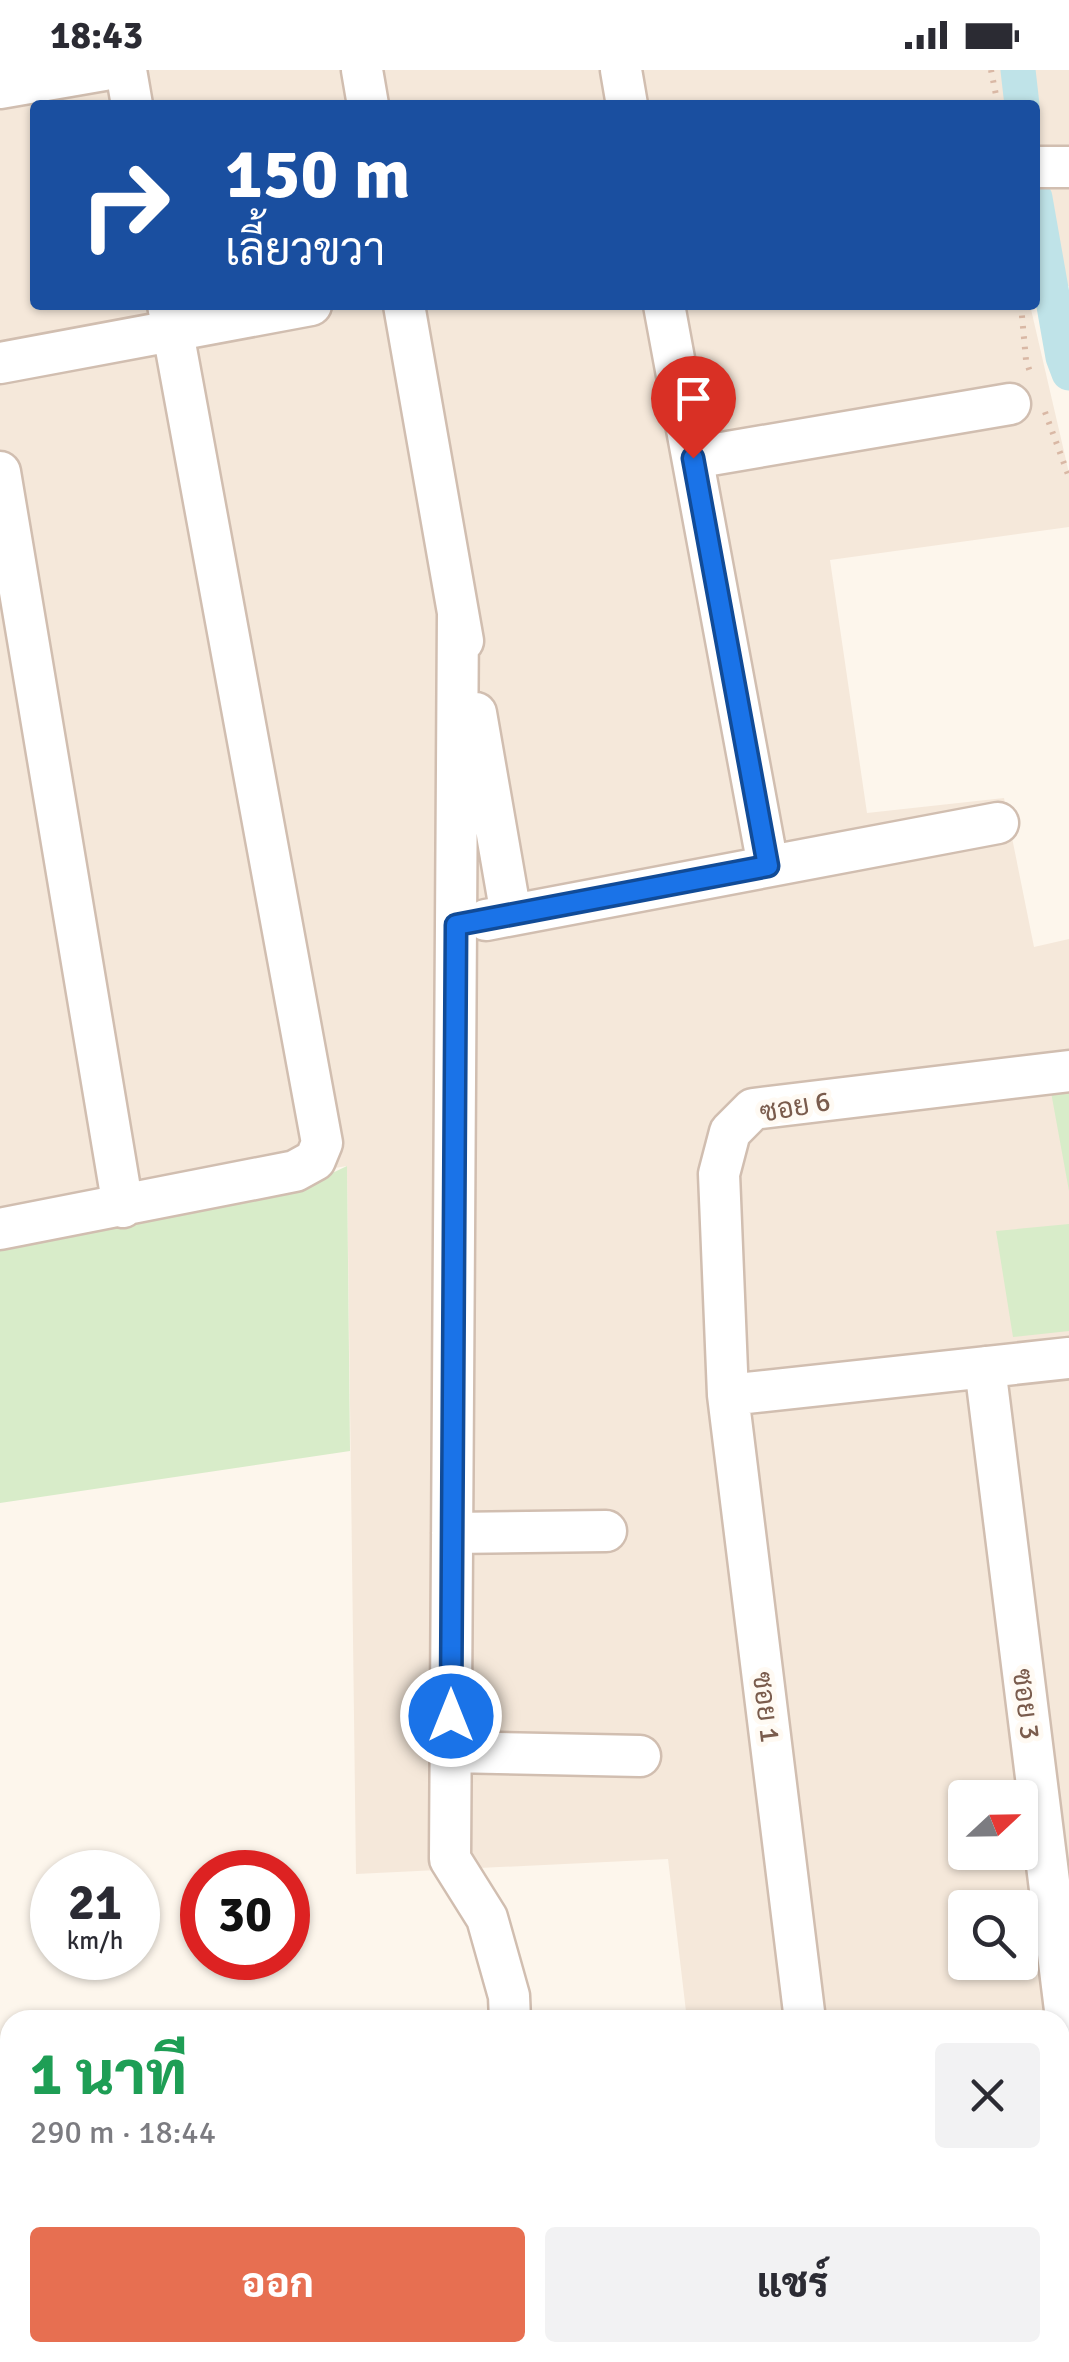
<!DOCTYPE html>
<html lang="th">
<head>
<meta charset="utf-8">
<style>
	:root { --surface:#fff; --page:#f2f2f3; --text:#2b2b33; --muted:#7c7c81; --accent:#e76f51 }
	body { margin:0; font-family:Signika,Sarabun,sans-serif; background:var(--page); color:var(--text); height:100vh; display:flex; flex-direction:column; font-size:38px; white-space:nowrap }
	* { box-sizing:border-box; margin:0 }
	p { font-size:32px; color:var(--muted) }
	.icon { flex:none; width:55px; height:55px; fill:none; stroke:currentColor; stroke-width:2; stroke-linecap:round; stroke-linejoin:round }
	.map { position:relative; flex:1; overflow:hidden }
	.drawer { position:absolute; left:0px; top:1940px; width:1070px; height:352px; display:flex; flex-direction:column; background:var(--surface); border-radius:30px 30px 0 0; box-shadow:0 2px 8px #0004 }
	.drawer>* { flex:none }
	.banner { position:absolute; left:30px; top:30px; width:1010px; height:210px; border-radius:10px; box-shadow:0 2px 8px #0004; background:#1a4fa0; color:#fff; overflow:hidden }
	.needle { width:65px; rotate:68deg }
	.fabs { position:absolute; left:948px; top:1710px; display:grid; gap:20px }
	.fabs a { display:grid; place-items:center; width:90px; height:90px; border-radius:10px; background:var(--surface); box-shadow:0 2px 8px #0004; font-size:50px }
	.speed { position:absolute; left:30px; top:1780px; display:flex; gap:20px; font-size:50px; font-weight:700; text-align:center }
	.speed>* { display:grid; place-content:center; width:130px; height:130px; border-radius:50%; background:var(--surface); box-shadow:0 2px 8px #0004; line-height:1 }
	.speed small { font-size:25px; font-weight:400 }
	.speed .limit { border:15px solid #d22; background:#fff; color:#111 }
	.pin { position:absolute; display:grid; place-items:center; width:85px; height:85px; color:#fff; margin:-102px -42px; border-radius:50% 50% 50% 0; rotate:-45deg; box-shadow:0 0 10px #0007 }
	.pin .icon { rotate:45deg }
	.me { position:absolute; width:110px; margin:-55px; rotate:0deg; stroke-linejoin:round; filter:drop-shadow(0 0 8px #0008) }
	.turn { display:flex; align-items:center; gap:35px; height:210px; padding:0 30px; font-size:45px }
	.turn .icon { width:130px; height:130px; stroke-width:2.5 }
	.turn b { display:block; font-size:70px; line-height:85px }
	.round { display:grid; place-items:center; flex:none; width:105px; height:105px; border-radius:10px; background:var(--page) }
	.head { display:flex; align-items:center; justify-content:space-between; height:170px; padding:0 30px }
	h1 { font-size:60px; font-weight:800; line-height:75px; color:#1e9e55 }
	.action { display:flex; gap:20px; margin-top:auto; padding:20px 30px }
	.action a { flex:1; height:115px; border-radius:10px; background:var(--accent); color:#fff; font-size:40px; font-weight:800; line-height:115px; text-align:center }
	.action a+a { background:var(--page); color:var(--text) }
	.status { display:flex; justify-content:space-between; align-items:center; height:70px; padding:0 50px; background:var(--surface); direction:ltr }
	.status svg { height:28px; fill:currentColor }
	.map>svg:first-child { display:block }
	.residential { fill:#f5e8da; fill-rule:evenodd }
	.green { fill:#d8ecc9 }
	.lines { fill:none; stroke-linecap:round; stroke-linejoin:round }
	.canal { stroke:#bfe3e8; stroke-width:35 }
	.minor-casing { stroke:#d1beb0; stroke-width:45 }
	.path { stroke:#d9b8a5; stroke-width:6; stroke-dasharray:2.5 8; stroke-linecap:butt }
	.minor { stroke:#fff; stroke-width:40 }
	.route-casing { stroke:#114b97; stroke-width:25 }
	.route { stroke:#1a73e8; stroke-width:18 }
	.labels { text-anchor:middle; stroke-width:10; stroke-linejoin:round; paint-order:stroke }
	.street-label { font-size:28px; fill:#7a5c4d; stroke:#fffaf3 }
</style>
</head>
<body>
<div class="status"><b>18:43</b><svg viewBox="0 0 49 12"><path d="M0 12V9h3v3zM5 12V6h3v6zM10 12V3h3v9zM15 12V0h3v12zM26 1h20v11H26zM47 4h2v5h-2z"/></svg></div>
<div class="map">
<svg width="1069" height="2292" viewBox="0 0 1069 2292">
	<rect width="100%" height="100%" fill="#fdf6ec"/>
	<path class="residential" d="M0 0H1069V216L1035 224V35H35V235H1030L1069 403V457L830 490 867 743 1004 728 1034 877 1069 869V2292H725L724 2283 1060 2282V1950H687L668 1789 356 1804 347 1096 0 1153ZM965 1728H1020V1782H965ZM965 1838H1020V1892H965Z"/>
	<path class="green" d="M1069 1021V1121L1051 1022Z
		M347 1096 350 1381 0 1433V1168L301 1118Z
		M1069 1154V1261L1013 1267 996 1161Z"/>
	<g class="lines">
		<path class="canal" d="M1018 0 1022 35
			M1035 128 1063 287 1069 303"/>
		<defs>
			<path id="minor" d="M126 0 132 35
				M362 0 368 35
				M621 0 627 35
				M0 18 104 0
				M1035 97H1069
				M404 235 463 571
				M664 235 768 796
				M0 293 311 235
				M693 388 1010 334
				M0 402 123 1137
				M458 543 450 1789 487 1848 509 1926 510 1950
				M476 643 511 845
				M486 850 998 753
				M0 1159 295 1101 315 1090 322 1073 168 235
				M985 1297 1069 1972
				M728 1325 1069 1288
				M452 1463 606 1461
				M451 1682 640 1686
				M805 1950 728 1325 719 1104 730 1062 753 1039 1069 1001
				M533 2282 534 2292
				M846 2282 847 2292"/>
		</defs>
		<use href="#minor" class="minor-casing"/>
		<path class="path" d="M991 0 998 35
			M1021 235 1026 290 1030 302
			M1045 342 1069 407"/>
		<use href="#minor" class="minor"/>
	</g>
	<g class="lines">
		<defs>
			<path id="route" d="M451 1646 456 855 768 796 693 388"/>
		</defs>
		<use href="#route" class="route-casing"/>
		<use href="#route" class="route"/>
	</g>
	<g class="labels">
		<g class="street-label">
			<text transform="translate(795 1036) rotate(-10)" y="10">ซอย 6</text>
			<text transform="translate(1027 1634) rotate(83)" y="10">ซอย 3</text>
			<text transform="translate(767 1637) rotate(83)" y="10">ซอย 1</text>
		</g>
	</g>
</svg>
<div class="fabs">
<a><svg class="needle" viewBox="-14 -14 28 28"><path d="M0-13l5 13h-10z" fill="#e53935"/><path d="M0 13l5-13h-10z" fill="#7c7c81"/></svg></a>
<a><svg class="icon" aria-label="search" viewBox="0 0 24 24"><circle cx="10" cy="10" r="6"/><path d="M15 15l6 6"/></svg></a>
</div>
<div class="speed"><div>21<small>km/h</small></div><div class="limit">30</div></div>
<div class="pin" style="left:693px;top:388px;background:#d93025"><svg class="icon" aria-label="arrive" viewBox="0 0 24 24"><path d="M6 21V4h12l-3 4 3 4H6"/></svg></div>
<svg class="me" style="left:451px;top:1646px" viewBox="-20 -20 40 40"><circle r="17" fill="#1a73e8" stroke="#fff" stroke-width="3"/><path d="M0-11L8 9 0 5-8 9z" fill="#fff"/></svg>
<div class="banner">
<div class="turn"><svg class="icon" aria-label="right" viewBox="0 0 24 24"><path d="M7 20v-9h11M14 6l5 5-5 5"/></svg><div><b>150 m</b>เลี้ยวขวา</div></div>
</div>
<section class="drawer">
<div class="head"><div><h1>1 นาที</h1><p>290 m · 18:44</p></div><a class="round"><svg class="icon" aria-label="close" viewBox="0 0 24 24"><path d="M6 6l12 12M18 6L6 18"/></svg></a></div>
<div class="action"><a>ออก</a><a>แชร์</a></div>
</section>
</div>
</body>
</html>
